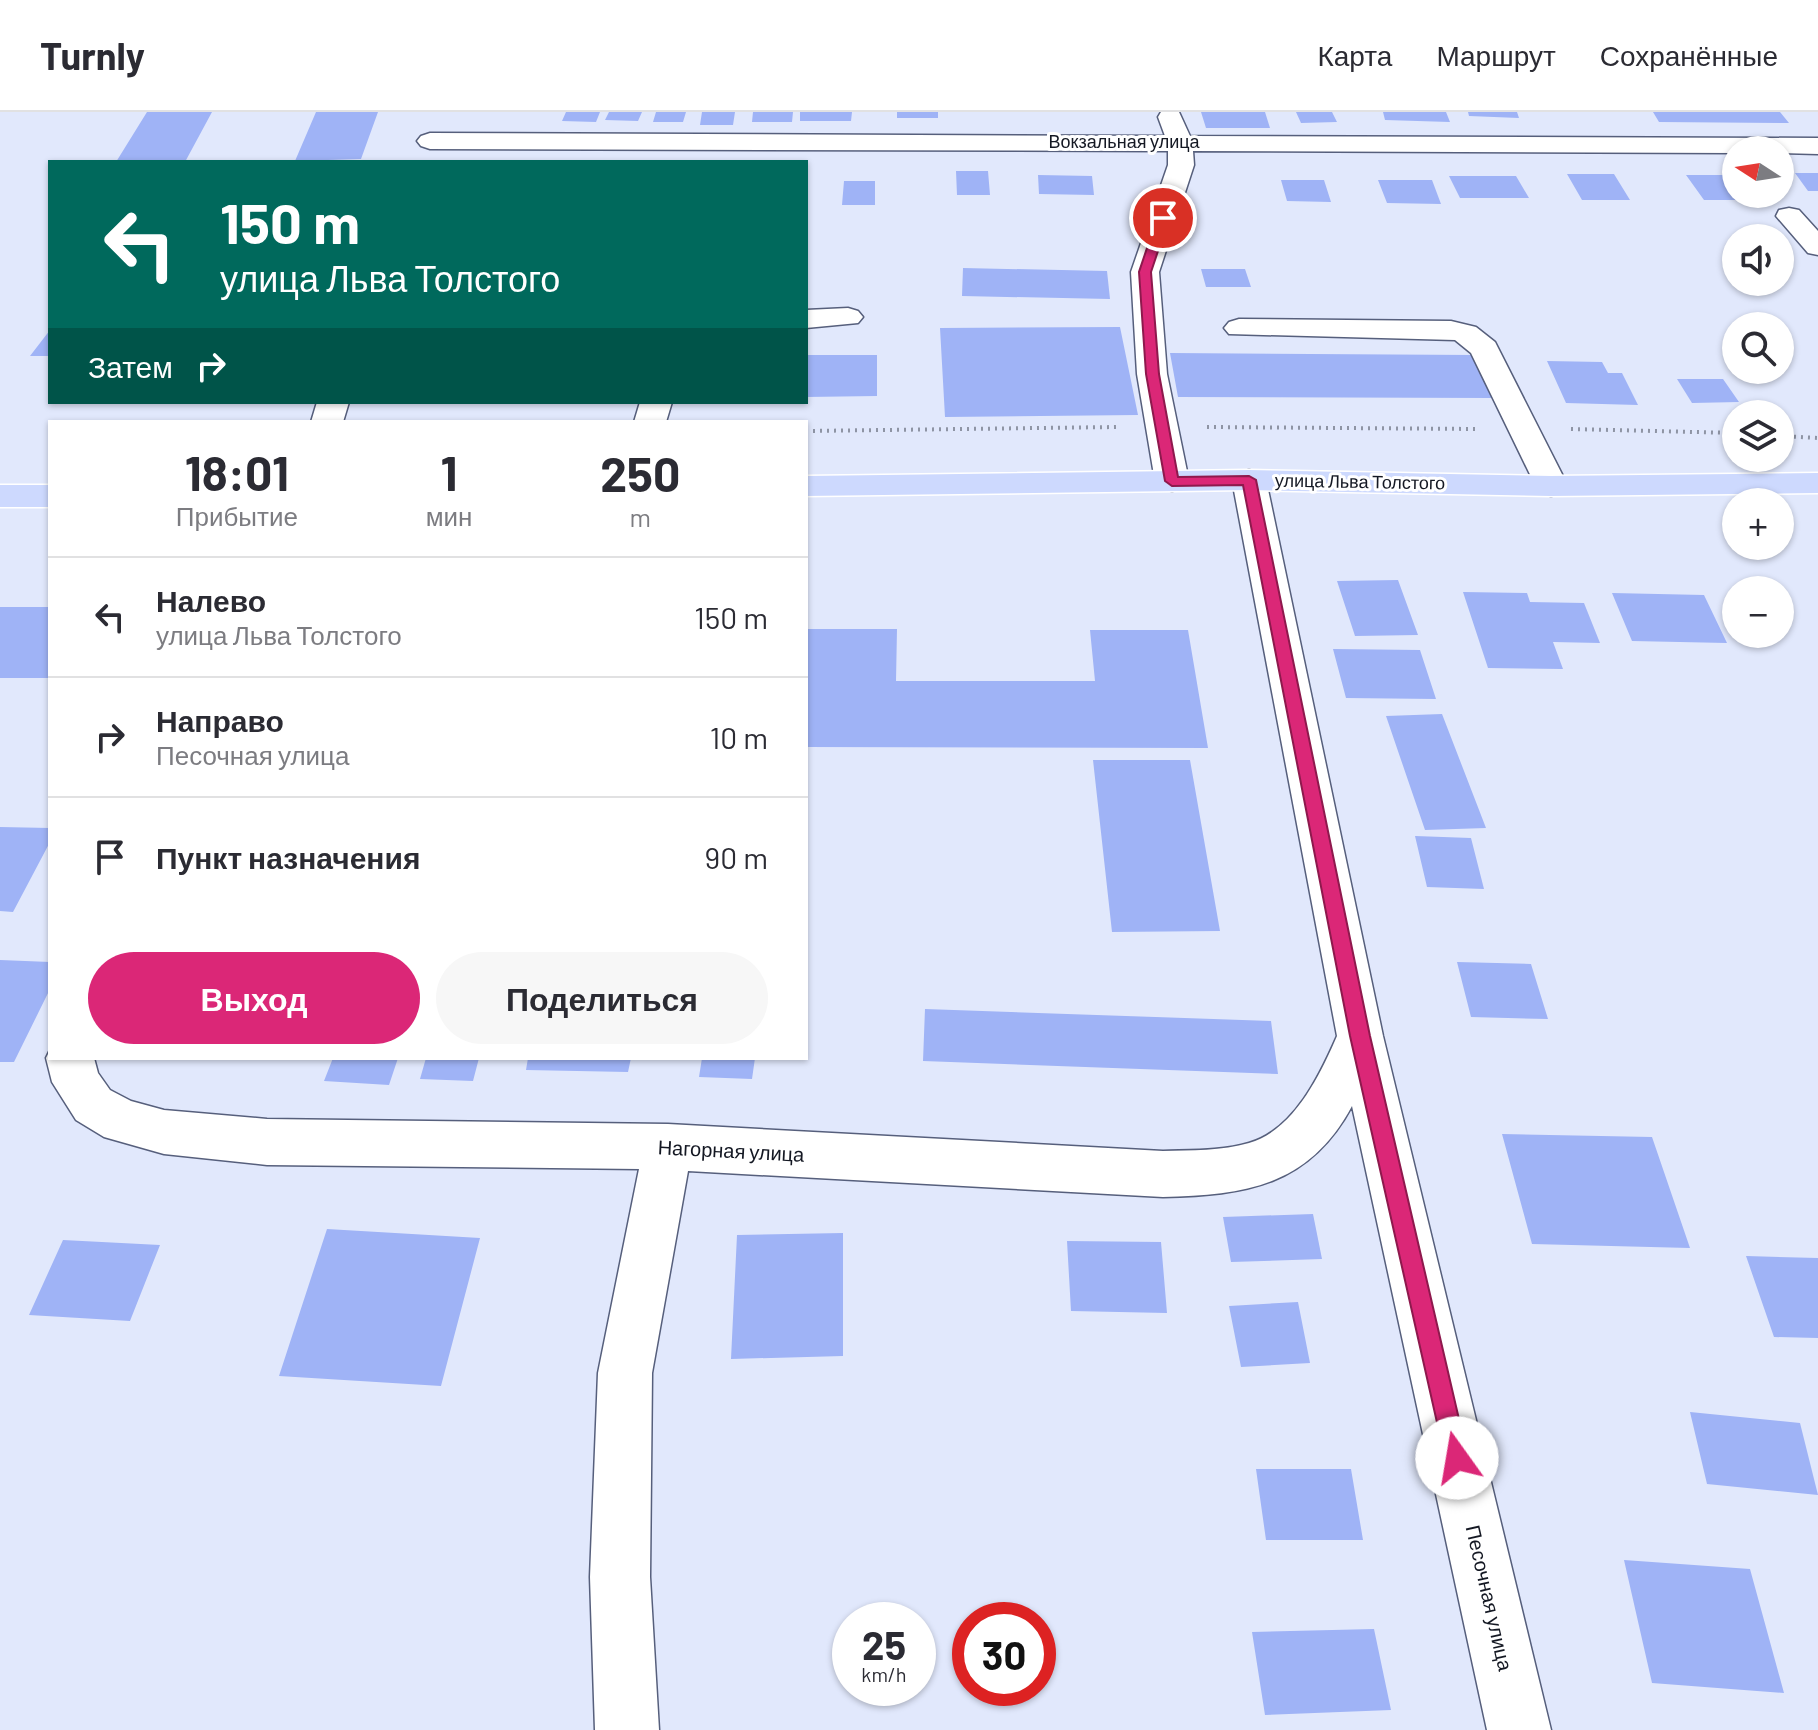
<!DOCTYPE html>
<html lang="ru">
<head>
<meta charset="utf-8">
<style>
	:root { --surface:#fff; --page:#f7f7f7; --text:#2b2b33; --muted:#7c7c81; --line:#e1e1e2; --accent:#db2777 }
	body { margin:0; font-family:Barlow,sans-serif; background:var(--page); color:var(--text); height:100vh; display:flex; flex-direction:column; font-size:30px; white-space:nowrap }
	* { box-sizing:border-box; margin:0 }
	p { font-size:26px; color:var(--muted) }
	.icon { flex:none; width:44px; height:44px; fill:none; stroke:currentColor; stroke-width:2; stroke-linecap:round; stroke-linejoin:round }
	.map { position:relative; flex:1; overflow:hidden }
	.panel { position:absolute; left:48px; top:308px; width:760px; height:640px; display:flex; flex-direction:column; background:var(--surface); border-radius:0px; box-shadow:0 2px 6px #0004 }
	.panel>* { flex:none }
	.banner { position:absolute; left:48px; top:48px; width:760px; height:244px; border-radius:0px; box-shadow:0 2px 6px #0004; background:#00695c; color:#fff; overflow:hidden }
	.needle { width:52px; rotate:282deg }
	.tools { position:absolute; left:1722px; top:24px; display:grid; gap:16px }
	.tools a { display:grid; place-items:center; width:72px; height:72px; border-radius:50%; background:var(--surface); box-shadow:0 2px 6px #0004; font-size:40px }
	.speed { position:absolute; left:832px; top:1490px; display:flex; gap:16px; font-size:40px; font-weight:700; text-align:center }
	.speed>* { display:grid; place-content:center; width:104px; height:104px; border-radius:50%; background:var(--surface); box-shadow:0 2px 6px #0004; line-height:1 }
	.speed small { font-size:20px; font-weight:400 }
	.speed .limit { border:12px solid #d22; background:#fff; color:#111 }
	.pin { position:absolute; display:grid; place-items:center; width:68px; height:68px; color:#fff; margin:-34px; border:4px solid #fff; border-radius:50%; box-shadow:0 2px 8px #0007 }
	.me { position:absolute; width:88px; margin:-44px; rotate:347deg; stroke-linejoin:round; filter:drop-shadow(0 0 6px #0008) }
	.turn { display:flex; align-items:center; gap:28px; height:168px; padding:0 40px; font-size:36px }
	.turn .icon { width:104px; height:104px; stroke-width:2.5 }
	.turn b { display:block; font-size:56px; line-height:68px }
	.then { display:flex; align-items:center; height:76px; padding:0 40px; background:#0003; gap:16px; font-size:30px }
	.eta { display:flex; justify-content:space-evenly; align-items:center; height:136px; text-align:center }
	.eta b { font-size:48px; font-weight:700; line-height:56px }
	.action { display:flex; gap:16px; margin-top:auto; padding:16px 40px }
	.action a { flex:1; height:92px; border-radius:48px; background:var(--accent); color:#fff; font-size:32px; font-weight:700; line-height:92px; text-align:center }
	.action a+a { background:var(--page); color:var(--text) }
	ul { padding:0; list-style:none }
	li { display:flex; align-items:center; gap:24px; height:120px; padding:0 40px; border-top:2px solid var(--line) }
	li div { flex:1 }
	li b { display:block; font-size:30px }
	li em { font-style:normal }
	header { display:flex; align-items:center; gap:48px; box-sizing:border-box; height:112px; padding:0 40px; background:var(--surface); border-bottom:2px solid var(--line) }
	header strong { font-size:38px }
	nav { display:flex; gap:44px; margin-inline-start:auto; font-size:28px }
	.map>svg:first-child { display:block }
	.building { fill:#9fb3f6 }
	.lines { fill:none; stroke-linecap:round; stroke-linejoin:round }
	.minor-casing { stroke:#565f7c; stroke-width:3 }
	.major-casing { stroke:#fff; stroke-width:3 }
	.path { stroke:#8e94a4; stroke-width:4; stroke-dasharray:2 5; stroke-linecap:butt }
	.minor { fill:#fff; fill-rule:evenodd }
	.major { fill:#cdd9fe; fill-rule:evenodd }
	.route { fill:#db2777; stroke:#8e194d; stroke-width:2 }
	.labels { text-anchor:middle; stroke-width:6; stroke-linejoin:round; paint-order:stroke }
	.far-street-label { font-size:18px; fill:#141823; stroke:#fff }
	.street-label { font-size:20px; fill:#141823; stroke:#fff }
</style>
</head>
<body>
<header>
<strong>Turnly</strong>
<nav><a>Карта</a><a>Маршрут</a><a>Сохранённые</a></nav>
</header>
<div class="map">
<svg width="1818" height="1618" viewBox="0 0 1818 1618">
	<rect width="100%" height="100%" fill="#e1e8fc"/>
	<path class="building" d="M147 0H212L185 50H116Z
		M316 0H378L361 47 295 49Z
		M566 0H600L596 10 562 9Z
		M609 0H642L638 9 605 8Z
		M656 0H686L683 10H653Z
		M702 0H735L733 13H700Z
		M753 0H793L792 10H752Z
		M800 0H852L851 9H800Z
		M897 0H938V6H897Z
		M1201 0H1265L1270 16H1206Z
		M1296 0H1332L1337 10 1301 11Z
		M1383 0H1446L1450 10 1385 8Z
		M1468 0H1517L1519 6 1469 4Z
		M1653 0H1780L1789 11 1659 10Z
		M956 59H988L990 83H957Z
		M1795 61H1818V79H1808Z
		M1567 62H1614L1630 88H1582Z
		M1038 63 1092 64 1094 83 1039 82Z
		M1686 63H1730L1736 70V82H1745L1749 88H1704Z
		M1449 64H1516L1529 86H1460Z
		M1281 68H1324L1331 90 1287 89Z
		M1378 68H1432L1441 92 1387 91Z
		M844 69H875V93H842Z
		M963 156 1107 159 1110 187 962 184Z
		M1201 157H1245L1251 175H1206Z
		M1120 215 1138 303 945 305 940 216Z
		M50 218V244H30Z
		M1170 241 1474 243 1493 286 1178 285Z
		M806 243H877V284L806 285Z
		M1547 249 1602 250 1608 261H1622L1638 293 1566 291Z
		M1677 267H1723L1739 290 1692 291Z
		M1398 468 1418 523 1355 524 1337 469Z
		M1463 480 1527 481 1530 490 1584 491 1600 531 1553 530 1563 557 1488 556Z
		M1612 481 1704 483 1727 531 1632 529Z
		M0 495H50V566H0Z
		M806 517H897L896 569H1095L1090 518H1188L1208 636 806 635Z
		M1333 537 1420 538 1436 587 1346 586Z
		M1442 602 1486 716 1425 718 1386 604Z
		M1093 648H1190L1220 819 1112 820Z
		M0 715 50 716V730L13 800 0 799Z
		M1415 724 1471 726 1484 777 1427 775Z
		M0 848 50 850V877L14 950H0Z
		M1457 850 1531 852 1548 907 1471 905Z
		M925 897 1271 909 1278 962 923 949Z
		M333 946H398L389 973 324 969Z
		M426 946H479L473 969 420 967Z
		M528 946H631L628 960 526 958Z
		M702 946H755L752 967 699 965Z
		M1502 1022 1652 1025 1690 1136 1532 1132Z
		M1313 1102 1322 1147 1231 1150 1223 1105Z
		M327 1117 480 1126 441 1274 279 1264Z
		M843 1121V1244L731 1247 737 1123Z
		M63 1128 160 1133 130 1209 29 1203Z
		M1067 1129 1161 1130 1167 1201 1071 1199Z
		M1746 1144 1818 1146V1226L1774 1225Z
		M1298 1190 1310 1251 1241 1255 1229 1194Z
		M1690 1300 1800 1311 1818 1383 1707 1372Z
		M1256 1357H1351L1363 1428H1266Z
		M1624 1448 1750 1457 1784 1581 1652 1571Z
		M1374 1517 1391 1598 1265 1603 1252 1520Z"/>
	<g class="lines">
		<defs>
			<path id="minor" d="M1161 0H1179L1190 24 1818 26V42L1780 41V38H1736V41L1193 39 1194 53 1159 160 1167 262 1189 369 1184 376 1172 379 1160 376 1155 369 1137 262 1131 160 1168 53V39L430 37 421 34 417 29 421 24 430 21 1165 24 1158 5Z
				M1789 96 1799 98 1818 119V143L1808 141 1776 104 1779 98Z
				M848 196 858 199 863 205 858 211 806 216V198Z
				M1239 207 1451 209 1476 215 1495 230 1568 374 1563 381 1551 384 1539 381 1471 241 1455 228 1229 222 1224 216 1229 210Z
				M317 290H349L343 310H311Z
				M640 290H672L666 310H634Z
				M1249 358 1261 361 1266 368 1383 924 1551 1618H1487L1352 994C1309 1074 1246 1083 1163 1085L688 1059 652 1261 650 1465 659 1618H595L590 1465 598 1261 639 1057 267 1053 164 1042 104 1025 76 1008 52 970 46 946 50 938V946H94L98 961 110 978 131 989 164 998 267 1007 668 1012 1163 1039C1191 1038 1222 1039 1249 1031 1294 1018 1320 963 1337 924L1232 368 1237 361Z"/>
			<path id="major" d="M1249 358 1551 364 1818 361V381L1551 384 1249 378 806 384V364Z
				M0 373H50V395H0Z"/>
		</defs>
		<use href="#minor" class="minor-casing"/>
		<use href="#major" class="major-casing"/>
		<path class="path" d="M1207 315 1477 317
			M1571 317 1736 321
			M806 319 1117 315
			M1780 324 1818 326"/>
		<use href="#minor" class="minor"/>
		<use href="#major" class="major"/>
	</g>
	<path class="route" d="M1163 103 1169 106 1151 160 1159 262 1178 365 1249 364 1256 368 1370 924 1468 1346 1465 1355 1457 1358 1448 1355 1445 1346 1350 924 1243 373 1172 374 1165 369 1146 262 1139 160 1157 106Z"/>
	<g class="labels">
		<g class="far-street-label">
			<text x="1124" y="36">Вокзальная улица</text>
			<text transform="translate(1360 370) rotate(1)" y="6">улица Льва Толстого</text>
		</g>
		<g class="street-label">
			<text transform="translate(731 1039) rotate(3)" y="7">Нагорная улица</text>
			<text transform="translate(1489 1486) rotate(77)" y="7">Песочная улица</text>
		</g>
	</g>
</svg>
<div class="tools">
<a><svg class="needle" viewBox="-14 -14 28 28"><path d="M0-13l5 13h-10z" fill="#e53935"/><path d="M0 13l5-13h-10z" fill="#7c7c81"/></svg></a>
<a><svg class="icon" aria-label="sound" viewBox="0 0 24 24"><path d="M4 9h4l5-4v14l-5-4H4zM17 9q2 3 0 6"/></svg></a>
<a><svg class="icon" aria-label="search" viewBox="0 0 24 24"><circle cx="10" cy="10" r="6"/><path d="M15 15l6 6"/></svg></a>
<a><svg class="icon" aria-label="layers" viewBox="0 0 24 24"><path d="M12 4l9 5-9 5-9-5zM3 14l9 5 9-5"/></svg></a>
<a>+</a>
<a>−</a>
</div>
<div class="speed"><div>25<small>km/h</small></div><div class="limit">30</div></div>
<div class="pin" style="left:1163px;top:106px;background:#d93025"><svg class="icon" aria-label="arrive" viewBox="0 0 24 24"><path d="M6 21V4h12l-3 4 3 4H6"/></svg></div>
<svg class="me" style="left:1457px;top:1346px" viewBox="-20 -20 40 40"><circle r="19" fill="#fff"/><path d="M0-13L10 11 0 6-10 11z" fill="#db2777"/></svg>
<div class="banner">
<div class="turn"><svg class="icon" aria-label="left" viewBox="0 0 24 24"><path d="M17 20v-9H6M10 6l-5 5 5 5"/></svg><div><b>150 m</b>улица Льва Толстого</div></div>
<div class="then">Затем<svg class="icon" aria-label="right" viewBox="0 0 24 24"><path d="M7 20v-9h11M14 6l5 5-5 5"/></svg></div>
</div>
<section class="panel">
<div class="eta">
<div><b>18:01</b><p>Прибытие</p></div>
<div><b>1</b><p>мин</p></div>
<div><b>250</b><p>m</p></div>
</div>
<ul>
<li><svg class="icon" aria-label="left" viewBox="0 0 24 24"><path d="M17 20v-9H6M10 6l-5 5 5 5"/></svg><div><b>Налево</b><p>улица Льва Толстого</p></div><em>150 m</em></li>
<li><svg class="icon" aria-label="right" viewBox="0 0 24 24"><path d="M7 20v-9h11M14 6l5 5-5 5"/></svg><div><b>Направо</b><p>Песочная улица</p></div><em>10 m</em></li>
<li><svg class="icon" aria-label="arrive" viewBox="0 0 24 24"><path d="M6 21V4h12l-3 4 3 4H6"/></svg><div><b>Пункт назначения</b></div><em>90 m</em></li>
</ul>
<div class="action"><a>Выход</a><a>Поделиться</a></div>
</section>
</div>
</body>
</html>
